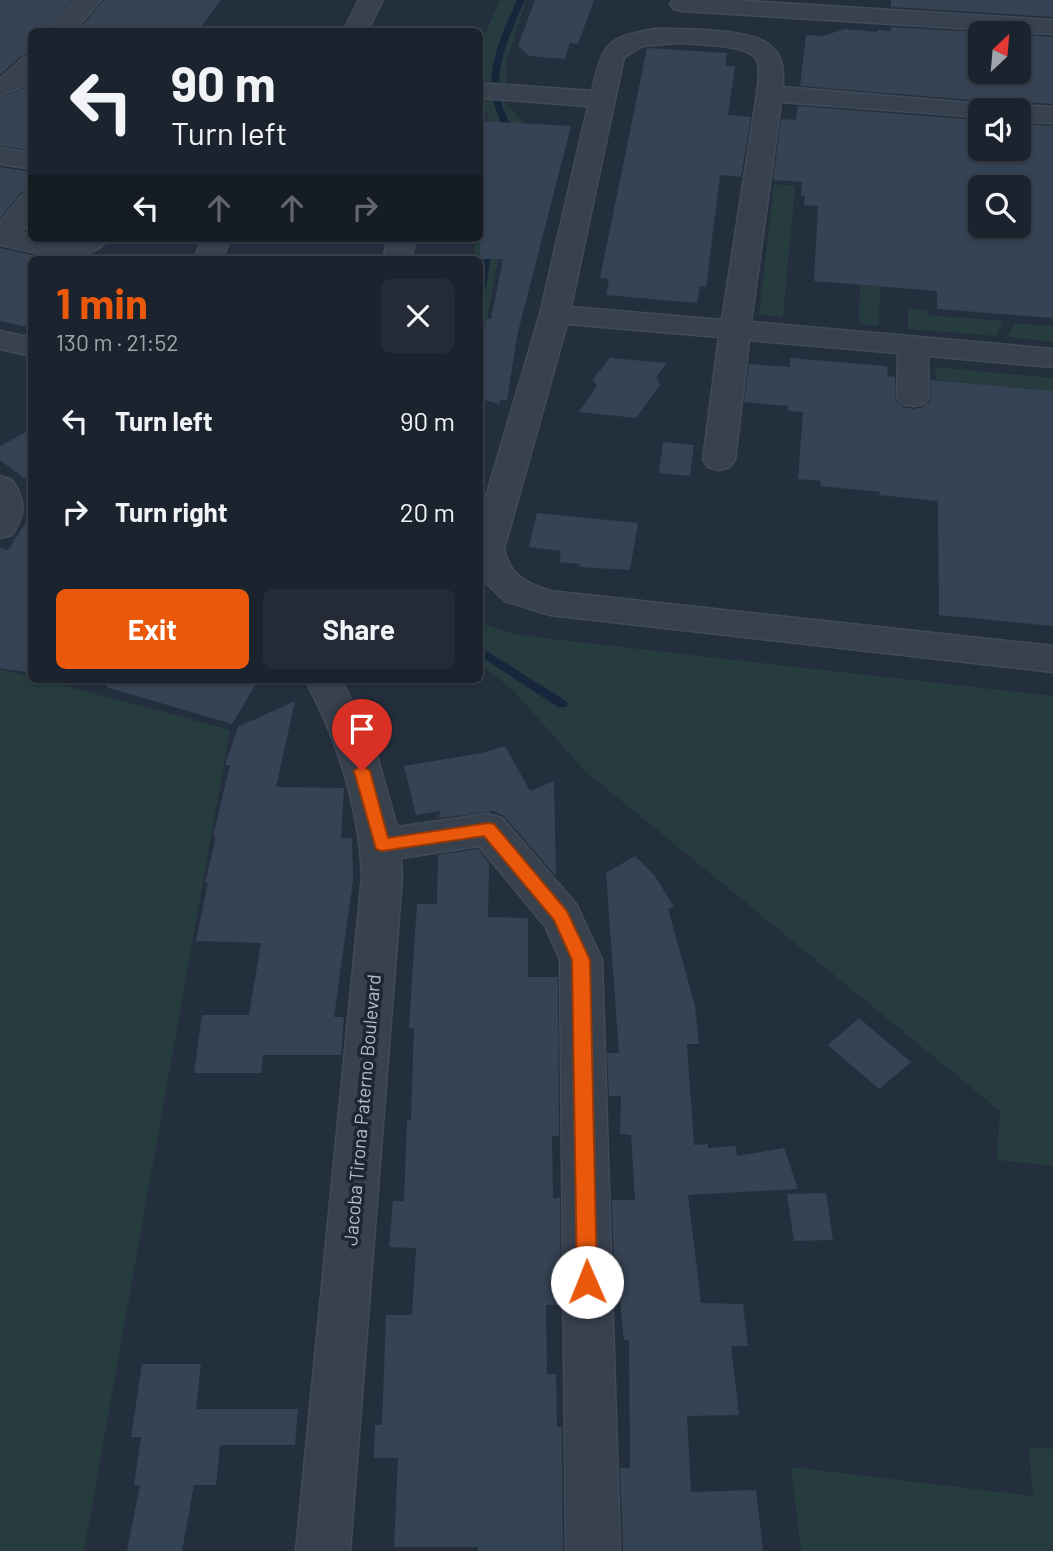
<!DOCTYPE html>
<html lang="en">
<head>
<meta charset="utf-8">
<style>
	:root { --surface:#1b232e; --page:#242b36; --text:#f1f3f6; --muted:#a0a4aa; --line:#39404a; --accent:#ea580c }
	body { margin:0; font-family:Barlow,sans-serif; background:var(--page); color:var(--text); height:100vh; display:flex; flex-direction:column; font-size:26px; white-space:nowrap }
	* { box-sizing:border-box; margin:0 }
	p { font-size:23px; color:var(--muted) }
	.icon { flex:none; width:38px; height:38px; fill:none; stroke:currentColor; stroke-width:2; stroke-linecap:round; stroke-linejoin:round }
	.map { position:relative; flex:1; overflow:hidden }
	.side { position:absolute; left:28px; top:256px; width:455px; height:427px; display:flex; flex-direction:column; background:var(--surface); border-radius:10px; box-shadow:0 2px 5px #0004,0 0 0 2px var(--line) }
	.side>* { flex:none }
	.hud { position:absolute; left:28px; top:28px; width:455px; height:214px; border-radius:10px; box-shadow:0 2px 5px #0004,0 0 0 2px var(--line); background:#1b232e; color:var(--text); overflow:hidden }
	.needle { width:46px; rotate:26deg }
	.buttons { position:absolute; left:968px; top:21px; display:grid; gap:14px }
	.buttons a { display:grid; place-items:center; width:63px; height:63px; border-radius:10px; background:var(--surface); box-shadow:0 2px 5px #0004,0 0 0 2px var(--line); font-size:35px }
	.pin { position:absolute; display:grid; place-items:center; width:60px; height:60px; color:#fff; margin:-72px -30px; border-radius:50% 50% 50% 0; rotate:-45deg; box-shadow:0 0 7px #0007 }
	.pin .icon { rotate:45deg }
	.me { position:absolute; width:77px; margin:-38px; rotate:359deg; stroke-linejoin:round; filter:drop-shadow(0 0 5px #0008) }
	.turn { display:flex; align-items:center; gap:24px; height:147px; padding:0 28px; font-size:32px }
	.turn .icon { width:91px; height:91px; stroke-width:2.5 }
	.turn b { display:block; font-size:49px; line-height:60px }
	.lanes { display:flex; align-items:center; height:66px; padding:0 28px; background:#0003; justify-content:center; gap:35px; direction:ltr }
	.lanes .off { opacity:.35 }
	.round { display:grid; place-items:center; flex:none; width:74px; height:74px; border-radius:10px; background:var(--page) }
	.overview { display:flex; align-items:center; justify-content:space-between; height:119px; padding:0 28px }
	h1 { font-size:42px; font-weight:700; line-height:52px; color:var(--accent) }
	.button { display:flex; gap:14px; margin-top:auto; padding:14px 28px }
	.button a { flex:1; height:80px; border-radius:10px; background:var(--accent); color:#fff; font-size:28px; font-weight:700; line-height:80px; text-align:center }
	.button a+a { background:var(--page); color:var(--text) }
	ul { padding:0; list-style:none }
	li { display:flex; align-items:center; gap:21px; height:91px; padding:0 28px }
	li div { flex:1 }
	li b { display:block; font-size:26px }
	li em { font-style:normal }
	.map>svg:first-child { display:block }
	.green { fill:#263c3f }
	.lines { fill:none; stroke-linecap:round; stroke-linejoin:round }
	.stream { fill:#17263c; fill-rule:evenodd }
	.building { fill:#364354; fill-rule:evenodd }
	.minor-casing { stroke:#414a57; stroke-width:3 }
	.minor { fill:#38414e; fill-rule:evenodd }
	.route { fill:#ea580c; stroke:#983908; stroke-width:2 }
	.labels { text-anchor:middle; stroke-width:7; stroke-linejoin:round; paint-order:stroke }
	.street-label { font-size:19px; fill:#b4bcc9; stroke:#1d2633 }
</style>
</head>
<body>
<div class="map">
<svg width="1053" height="1551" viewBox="0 0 1053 1551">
	<rect width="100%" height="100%" fill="#242f3e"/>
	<path class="green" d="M500 0H526L506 63V83L480 81V34H485Z
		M481 100 503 101 524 123 480 357V259H473L477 238H480L492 166 480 165V155L494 156 498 141Z
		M774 184 795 186 783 317 759 314Z
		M860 285 880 287 879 326 859 324Z
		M908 309 927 310V315L1003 321 996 336 908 329Z
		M1014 323 1053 326V342L1008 337Z
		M935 367 1053 378V391L936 380Z
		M480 623 510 633 534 637 1053 696V1166L997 1160 1000 1111 584 770 511 688 480 665Z
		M0 669 31 677 32 679H41L230 730 84 1551H0Z
		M1029 1447 1053 1449V1551H801L791 1467 1033 1496Z"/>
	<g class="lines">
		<path class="stream" d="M517 0H525C512 30 493 67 501 101 503 112 510 121 513 132V137L509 139 505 137C503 124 496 113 493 100 485 67 504 30 517 0Z
			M489 242 493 245 485 292 480 295V271L485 245Z
			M480 647 566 701 568 704 566 707H558L480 656Z"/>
	</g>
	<path class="building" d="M0 0H73L46 32H32V53L21 56 0 75Z
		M104 0H221L197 32H77Z
		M535 0H594L578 44 570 43 565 59 529 56 518 46Z
		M891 0H1053V17L891 7Z
		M891 27 998 33H980V72H1018V34L1053 37V104L1018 102 1002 110 995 102 800 86 806 35 823 36 845 29 877 32V30L891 31Z
		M647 48 727 53 725 66H735L728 115 751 117 741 177 720 175 706 287 700 286 697 303 606 295 609 279 600 278Z
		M32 82V150L0 146V97L25 88Z
		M798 106 980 120V149H1018V124L1053 126V318L937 309V291L814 281 818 206 804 205 805 196H801L802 182 773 180 781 119 796 120ZM980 187H1018V226H980Z
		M480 121 571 126 517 336 507 400H500L499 404 480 399V357L487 319H491L503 259H480Z
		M0 167 32 172V190L20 193 0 219Z
		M0 248 32 255V328L0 321Z
		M610 358 667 363 656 377 660 385 636 418 579 412 597 386 593 379Z
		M790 358 887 366 888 376 895 377V399L902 407 913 409 924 407 931 399V380L1053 391V626L939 615 938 501 879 495 880 492 820 486 821 481 798 479 803 412 788 411V406L744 402 749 364 790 367Z
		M32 429V484L0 460V446Z
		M663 442 694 445 690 476 659 473Z
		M32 513V673L0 668V548L8 550Z
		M537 513 638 523 630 570 580 567V564L559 562 561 551 529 547Z
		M108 679H259L232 724 106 687Z
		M295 701 276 787 344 788 341 838H352L353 880 334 1017H344L341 1055H263L261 1073H194L202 1015H249L261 943 196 941 208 883H205L216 837 213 836 230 765H225L238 727Z
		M505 746 530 791 554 781 556 876 504 816 490 810V812L439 818 440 811 416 815 404 766 482 753Z
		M478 849 489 863 488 917 528 918V977H558L559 1136H552L553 1198H560L561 1302 559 1305H546L547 1374H556L557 1427H562L563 1551H478V1547H394L398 1458H374L375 1425H382L386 1315H412L416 1248 389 1247 393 1201H404L407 1120H411L414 1028H409L417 904H437L438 855Z
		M635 856 655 876 674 907 668 909 695 1006 699 1044H687L694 1145 708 1144V1148L736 1146 737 1156 784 1148 798 1189 688 1195 701 1303 743 1304 748 1346H731L739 1415 687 1416 691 1492 756 1490 763 1551H623L620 1468H630L629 1340H624L620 1300H615L612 1200H635L631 1135 620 1134 621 1096H609L607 1053H619L606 873Z
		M859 1018 911 1062 879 1089 828 1045Z
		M826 1193 833 1240 794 1241 787 1194Z
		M142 1364H201L196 1409H298L295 1445H220L216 1485H194L182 1551H127L140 1485H134L141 1437H131Z"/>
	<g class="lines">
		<defs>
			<path id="minor" d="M76 0H101L73 32H48Z
				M359 0H383L367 32H343Z
				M673 0H731L1053 20V34L682 11 674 9 670 4Z
				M656 29C683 29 753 28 772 47 784 58 783 72 783 87L995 105 999 110H980V117L781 102 751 322 1053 349V367L928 356 929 397 924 404 913 406 902 404 897 397 898 353 749 340 735 460 730 467 719 470 708 467 703 460 719 337 567 324 504 549C509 574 526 584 550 591L1053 646V672L550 615 505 601 482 579 480 517 540 314 588 106 480 98V83L592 91C603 43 606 37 656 29ZM677 43C693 44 749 44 757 60 761 70 758 84 757 94L722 320 571 307 624 57 643 46Z
				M32 56V78L24 86 0 95V79L23 58Z
				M1018 105 1053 107V123L1018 121V110H1007Z
				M0 148 32 153V169L0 164Z
				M32 193V219L21 233 32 235V238H109C86 271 31 251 0 245V223L22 195Z
				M203 238H231L222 259H194Z
				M388 238H416L411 259H383Z
				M0 331 32 338V356L0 349Z
				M0 476 12 480C26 501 26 513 12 535L0 538Z
				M305 679H341L375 749 397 827 488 814 502 818 576 904 602 960 620 1551H566L560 960 545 926 479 846 401 858 402 877 350 1551H296L362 877C359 806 338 741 305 679Z"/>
		</defs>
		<use href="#minor" class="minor-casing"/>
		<use href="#minor" class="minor"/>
	</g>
	<path class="route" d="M362 765 370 771 388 838 488 823 494 824 567 911 590 960 597 1282 595 1289 587 1292 580 1289 577 1282 572 960 554 920 484 836 382 851 376 849 354 771Z"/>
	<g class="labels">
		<g class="street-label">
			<text transform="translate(362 1110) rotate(-85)" y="7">Jacoba Tirona Paterno Boulevard</text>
		</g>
	</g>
</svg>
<div class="buttons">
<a><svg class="needle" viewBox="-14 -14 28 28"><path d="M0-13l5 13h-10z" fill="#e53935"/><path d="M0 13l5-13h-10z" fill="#a0a4aa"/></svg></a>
<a><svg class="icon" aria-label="sound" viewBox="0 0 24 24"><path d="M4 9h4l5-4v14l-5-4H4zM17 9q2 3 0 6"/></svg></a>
<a><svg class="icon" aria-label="search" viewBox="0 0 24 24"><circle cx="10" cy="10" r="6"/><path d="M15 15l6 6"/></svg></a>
</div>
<div class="pin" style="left:362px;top:771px;background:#d93025"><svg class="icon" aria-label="arrive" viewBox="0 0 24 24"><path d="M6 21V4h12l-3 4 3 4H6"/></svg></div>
<svg class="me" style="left:587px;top:1282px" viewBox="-20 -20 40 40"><circle r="19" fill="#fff"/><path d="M0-13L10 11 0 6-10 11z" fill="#ea580c"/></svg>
<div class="hud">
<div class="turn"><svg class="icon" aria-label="left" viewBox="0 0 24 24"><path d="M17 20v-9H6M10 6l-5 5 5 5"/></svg><div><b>90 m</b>Turn left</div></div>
<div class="lanes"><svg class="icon" aria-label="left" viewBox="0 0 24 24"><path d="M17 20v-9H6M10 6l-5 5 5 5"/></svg><svg class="icon off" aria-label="ahead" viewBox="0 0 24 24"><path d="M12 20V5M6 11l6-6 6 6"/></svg><svg class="icon off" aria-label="ahead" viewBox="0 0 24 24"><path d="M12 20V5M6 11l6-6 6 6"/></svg><svg class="icon off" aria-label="right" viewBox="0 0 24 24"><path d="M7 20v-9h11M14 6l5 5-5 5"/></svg></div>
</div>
<section class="side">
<div class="overview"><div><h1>1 min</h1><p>130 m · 21:52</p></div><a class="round"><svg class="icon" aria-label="close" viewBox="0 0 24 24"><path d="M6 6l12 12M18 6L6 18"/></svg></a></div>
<ul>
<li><svg class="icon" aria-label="left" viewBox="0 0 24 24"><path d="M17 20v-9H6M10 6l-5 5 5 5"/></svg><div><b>Turn left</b></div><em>90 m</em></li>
<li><svg class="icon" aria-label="right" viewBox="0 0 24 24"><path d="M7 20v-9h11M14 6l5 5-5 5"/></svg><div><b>Turn right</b></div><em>20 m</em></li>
</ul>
<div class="button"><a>Exit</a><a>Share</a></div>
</section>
</div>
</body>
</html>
